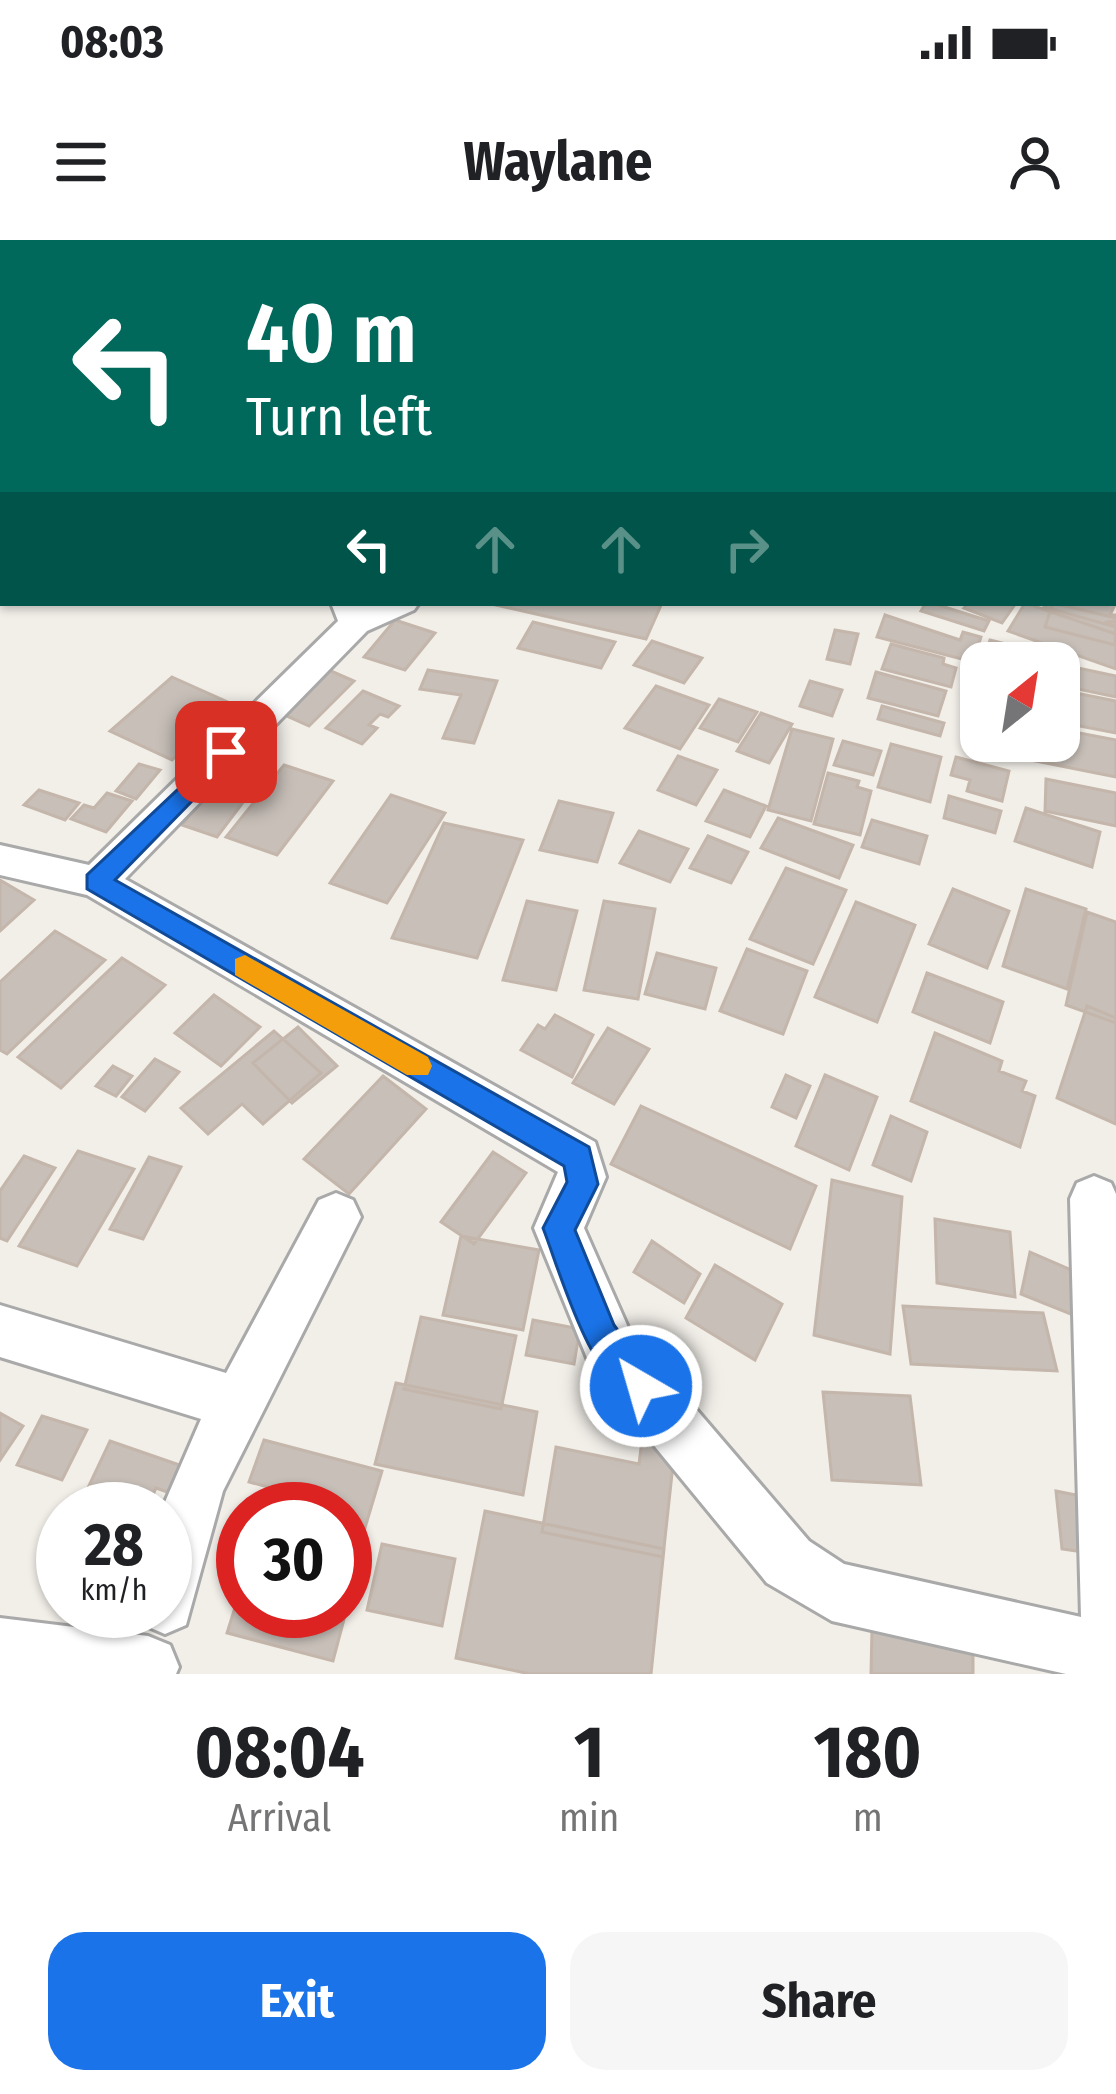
<!DOCTYPE html>
<html lang="en">
<head>
<meta charset="utf-8">
<style>
	:root { --surface:#fff; --page:#f6f6f6; --text:#202124; --muted:#757577; --accent:#1a73e8 }
	body { margin:0; font-family:"Fira Sans Condensed",sans-serif; background:var(--page); color:var(--text); height:100vh; display:flex; flex-direction:column; font-size:45px; white-space:nowrap }
	* { box-sizing:border-box; margin:0 }
	p { font-size:39px; color:var(--muted) }
	.icon { flex:none; width:66px; height:66px; fill:none; stroke:currentColor; stroke-width:2; stroke-linecap:round; stroke-linejoin:round }
	.map { position:relative; height:1434px; overflow:hidden }
	.sheet { display:flex; flex-direction:column; background:var(--surface); flex:1 }
	.sheet>* { flex:none }
	.hud { position:absolute; left:0px; top:0px; width:1116px; height:366px; box-shadow:0 3px 9px #0004; background:#00695c; color:#fff; overflow:hidden }
	.needle { width:78px; rotate:30deg }
	.tools { position:absolute; left:960px; top:402px; display:grid; gap:24px }
	.tools a { display:grid; place-items:center; width:120px; height:120px; border-radius:24px; background:var(--surface); box-shadow:0 3px 9px #0004; font-size:60px }
	.speed { position:absolute; left:36px; top:1242px; display:flex; gap:24px; font-size:60px; font-weight:700; text-align:center }
	.speed>* { display:grid; place-content:center; width:156px; height:156px; border-radius:50%; background:var(--surface); box-shadow:0 3px 9px #0004; line-height:1 }
	.speed small { font-size:30px; font-weight:400 }
	.speed .limit { border:18px solid #d22; background:#fff; color:#111 }
	.pin { position:absolute; display:grid; place-items:center; width:102px; height:102px; color:#fff; margin:-51px; border-radius:24px; box-shadow:0 6px 18px #0006 }
	.me { position:absolute; width:132px; margin:-66px; rotate:322deg; stroke-linejoin:round; filter:drop-shadow(0 0 9px #0008) }
	.turn { display:flex; align-items:center; gap:42px; height:252px; padding:0 48px; font-size:54px }
	.turn .icon { width:156px; height:156px; stroke-width:2.5 }
	.turn b { display:block; font-size:84px; line-height:102px }
	.lanes { display:flex; align-items:center; height:114px; padding:0 48px; background:#0003; justify-content:center; gap:60px; direction:ltr }
	.lanes .off { opacity:.35 }
	.eta { display:flex; justify-content:space-evenly; align-items:center; height:204px; text-align:center }
	.eta b { font-size:72px; font-weight:700; line-height:84px }
	.primary-button { display:flex; gap:24px; margin-top:auto; padding:24px 48px }
	.primary-button a { flex:1; height:138px; border-radius:36px; background:var(--accent); color:#fff; font-size:48px; font-weight:700; line-height:138px; text-align:center }
	.primary-button a+a { background:var(--page); color:var(--text) }
	.status { display:flex; justify-content:space-between; align-items:center; height:84px; padding:0 60px; background:var(--surface); direction:ltr }
	.status svg { height:33px; fill:currentColor }
	header { display:flex; justify-content:space-between; align-items:center; height:156px; padding:0 48px; background:var(--surface); font-size:54px; font-weight:700 }
	.map>svg:first-child { display:block }
	.building { fill:#c7bfb8; stroke:#c4b6ab; stroke-width:3 }
	.lines { fill:none; stroke-linecap:round; stroke-linejoin:round }
	.minor-casing { stroke:#a9a9a9; stroke-width:6 }
	.minor { fill:#fff; fill-rule:evenodd }
	.route { fill:#1a73e8; stroke:#114b97; stroke-width:3 }
	.slow { fill:#f59e0b }
</style>
</head>
<body>
<div class="status"><b>08:03</b><svg viewBox="0 0 49 12"><path d="M0 12V9h3v3zM5 12V6h3v6zM10 12V3h3v9zM15 12V0h3v12zM26 1h20v11H26zM47 4h2v5h-2z"/></svg></div>
<header><svg class="icon" aria-label="menu" viewBox="0 0 24 24"><path d="M4 6h16M4 12h16M4 18h16"/></svg>Waylane<svg class="icon" aria-label="person" viewBox="0 0 24 24"><circle cx="12" cy="8" r="4"/><path d="M4 21q1-7 8-7t8 7"/></svg></header>
<div class="map">
<svg width="1116" height="1434" viewBox="0 0 1116 1434">
	<rect width="100%" height="100%" fill="#f2efe9"/>
	<path class="building" d="M487 363H662L646 399Z
		M926 363H932L989 381 984 391 921 371Z
		M968 363H1016L1002 383 964 368Z
		M1025 363 1116 394V429L1008 391Z
		M1045 363H1116L1110 375H1116V381L1108 382 1116 387 1044 367Z
		M1053 363 1116 378 1115 405 1045 387Z
		M885 375 960 400 963 392 981 397 973 422 877 397Z
		M395 380 435 393 405 430 364 417Z
		M533 382 615 402 601 428 518 408Z
		M835 390 858 394 850 424 827 419Z
		M990 400 1022 408 1018 423 983 422Z
		M652 401 702 418 684 443 634 425Z
		M891 404 944 418 943 424 956 428 951 447 882 429Z
		M1059 424 1116 436V457L1059 445Z
		M324 428 354 441 309 486 278 472Z
		M428 430 497 441 474 503 443 498 461 455 420 449Z
		M876 432 946 451 938 476 868 458Z
		M172 437 232 464 172 520 110 491Z
		M810 441 842 450 832 476 800 466Z
		M656 446 709 465 680 509 625 488Z
		M1061 450 1116 461V493L1059 482Z
		M363 451 399 466 388 477 380 474 369 485 377 488 362 504 326 488Z
		M719 459 757 472 738 502 700 488Z
		M882 466 944 483 940 496 878 479Z
		M974 472 981 474V501H1059V489L1116 500V537L970 508Z
		M761 473 792 484 769 523 737 511Z
		M792 489 833 499 811 581 768 570Z
		M843 501 881 511 873 535 834 525Z
		M891 504 941 517 930 562 878 547Z
		M678 516 717 530 696 565 658 550Z
		M956 517 1009 531 1002 561 967 551 970 540 951 535Z
		M139 524 160 530 136 559 116 551Z
		M284 525 333 541 277 615 226 597Z
		M828 533 859 541 857 547 871 551 860 595 814 584Z
		M1046 539 1116 553V586L1045 571Z
		M217 542 250 553 217 597 182 585Z
		M39 550 79 563 65 580 24 565Z
		M724 550 766 566 750 597 706 581Z
		M107 553 132 561 106 592 71 579 84 565 94 568Z
		M391 555 445 573 387 663 330 643Z
		M949 556 1001 571 995 593 944 578Z
		M559 561 613 573 597 622 540 610Z
		M1026 568 1100 592 1092 627 1015 601Z
		M778 578 853 605 839 638 761 608Z
		M872 580 927 596 919 624 862 607Z
		M444 583 523 600 477 718 392 698Z
		M639 591 688 609 670 642 620 623Z
		M708 596 748 612 731 643 690 628Z
		M786 628 846 650 813 724 750 699Z
		M0 640 34 660 0 691Z
		M953 649 1009 671 987 728 929 704Z
		M1026 649 1086 669 1067 749 1003 726Z
		M527 661 577 671 556 750 503 740Z
		M604 661 655 669 638 759 584 750Z
		M856 662 915 685 877 782 815 757Z
		M1087 672 1116 682V783L1066 765Z
		M55 691 105 720 7 814 0 810V742Z
		M747 709 807 731 783 794 720 771Z
		M657 713 716 728 705 769 645 754Z
		M122 718 165 745 61 848 18 817Z
		M927 733 1003 762 990 803 913 772Z
		M214 755 260 787 221 826 175 793Z
		M1087 766 1116 778V884L1057 858Z
		M555 775 593 795 572 837 521 810 538 785 545 789Z
		M298 787 337 826 292 863 253 823Z
		M608 788 649 809 614 864 573 843Z
		M274 791 321 833 263 884 242 864 208 894 181 868Z
		M935 793 1002 821 999 831 1026 841 1022 851 1035 856 1020 907 911 861Z
		M155 819 179 832 145 871 122 857Z
		M113 826 132 836 116 856 96 846Z
		M786 835 810 846 796 878 772 867Z
		M825 835 877 857 849 930 796 906Z
		M383 836 426 869 349 954 304 919Z
		M641 866 816 946 790 1009 611 924Z
		M891 876 927 892 911 941 873 925Z
		M78 911 134 929 77 1026 19 1006Z
		M493 912 526 933 474 1004 441 982Z
		M24 916 55 928 7 1001 0 998V951Z
		M149 917 181 927 143 999 110 989Z
		M832 940 902 957 890 1114 814 1095Z
		M935 979 1010 992 1015 1057 937 1043Z
		M461 996 539 1010 523 1090 443 1075Z
		M652 1001 700 1034 684 1063 634 1032Z
		M1030 1012 1085 1036 1078 1077 1021 1054Z
		M715 1025 782 1064 755 1120 686 1078Z
		M903 1066 1043 1073 1057 1131 911 1124Z
		M421 1077 516 1096 501 1169 404 1149Z
		M533 1080 580 1089 574 1124 526 1115Z
		M396 1143 537 1172 523 1255 375 1224Z
		M823 1152 910 1156 921 1245 832 1240Z
		M0 1173 23 1186 0 1220Z
		M42 1176 87 1190 62 1240 17 1225Z
		M264 1200 382 1231 359 1308 345 1304V1269H265L272 1248 249 1242Z
		M642 1200 675 1206 663 1317 542 1292 556 1207 639 1224Z
		M110 1201 185 1227 173 1254 156 1248 147 1269H78Z
		M1056 1251 1091 1258 1097 1314 1062 1309Z
		M485 1271 664 1309 651 1434H530L456 1418Z
		M382 1304 455 1319 442 1386 367 1370Z
		M243 1342V1371L347 1368 333 1421 227 1393Z
		M872 1388 973 1412V1434H871Z"/>
	<g class="lines">
		<defs>
			<path id="minor" d="M1113 333 1116 334V354L1113 353Z
				M331 363H419L414 370 367 391 125 639 595 902 606 937 584 988 630 1092 809 1301 844 1324 1081 1377 1070 959 1077 943 1094 936 1111 943 1116 954V1434H1066L832 1381 767 1343 592 1130 534 988 558 932 87 655 0 635V605L89 625 338 381Z
				M336 953 353 960 361 977 223 1251 186 1385 165 1394 144 1385 138 1371H165L162 1269 201 1179 0 1117V1065L226 1133 319 960Z
				M0 1378 148 1396 170 1405 179 1427 176 1434H0Z"/>
		</defs>
		<use href="#minor" class="minor-casing"/>
		<use href="#minor" class="minor"/>
	</g>
	<path class="route" d="M226 504 234 506V518L115 640 589 907 598 944 575 990 614 1085 658 1146 653 1158 641 1163C590 1143 562 1037 543 988L567 942 564 926 87 649V635Z"/>
	<path class="slow" d="M245 715 428 817 432 826 428 835H407L235 735V719Z"/>
</svg>
<div class="tools">
<a><svg class="needle" viewBox="-14 -14 28 28"><path d="M0-13l5 13h-10z" fill="#e53935"/><path d="M0 13l5-13h-10z" fill="#757577"/></svg></a>
</div>
<div class="speed"><div>28<small>km/h</small></div><div class="limit">30</div></div>
<div class="pin" style="left:226px;top:512px;background:#d93025"><svg class="icon" aria-label="arrive" viewBox="0 0 24 24"><path d="M6 21V4h12l-3 4 3 4H6"/></svg></div>
<svg class="me" style="left:641px;top:1146px" viewBox="-20 -20 40 40"><circle r="17" fill="#1a73e8" stroke="#fff" stroke-width="3"/><path d="M0-11L8 9 0 5-8 9z" fill="#fff"/></svg>
<div class="hud">
<div class="turn"><svg class="icon" aria-label="left" viewBox="0 0 24 24"><path d="M17 20v-9H6M10 6l-5 5 5 5"/></svg><div><b>40 m</b>Turn left</div></div>
<div class="lanes"><svg class="icon" aria-label="left" viewBox="0 0 24 24"><path d="M17 20v-9H6M10 6l-5 5 5 5"/></svg><svg class="icon off" aria-label="ahead" viewBox="0 0 24 24"><path d="M12 20V5M6 11l6-6 6 6"/></svg><svg class="icon off" aria-label="ahead" viewBox="0 0 24 24"><path d="M12 20V5M6 11l6-6 6 6"/></svg><svg class="icon off" aria-label="right" viewBox="0 0 24 24"><path d="M7 20v-9h11M14 6l5 5-5 5"/></svg></div>
</div>
</div>
<section class="sheet">
<div class="eta">
<div><b>08:04</b><p>Arrival</p></div>
<div><b>1</b><p>min</p></div>
<div><b>180</b><p>m</p></div>
</div>
<div class="primary-button"><a>Exit</a><a>Share</a></div>
</section>
</body>
</html>
